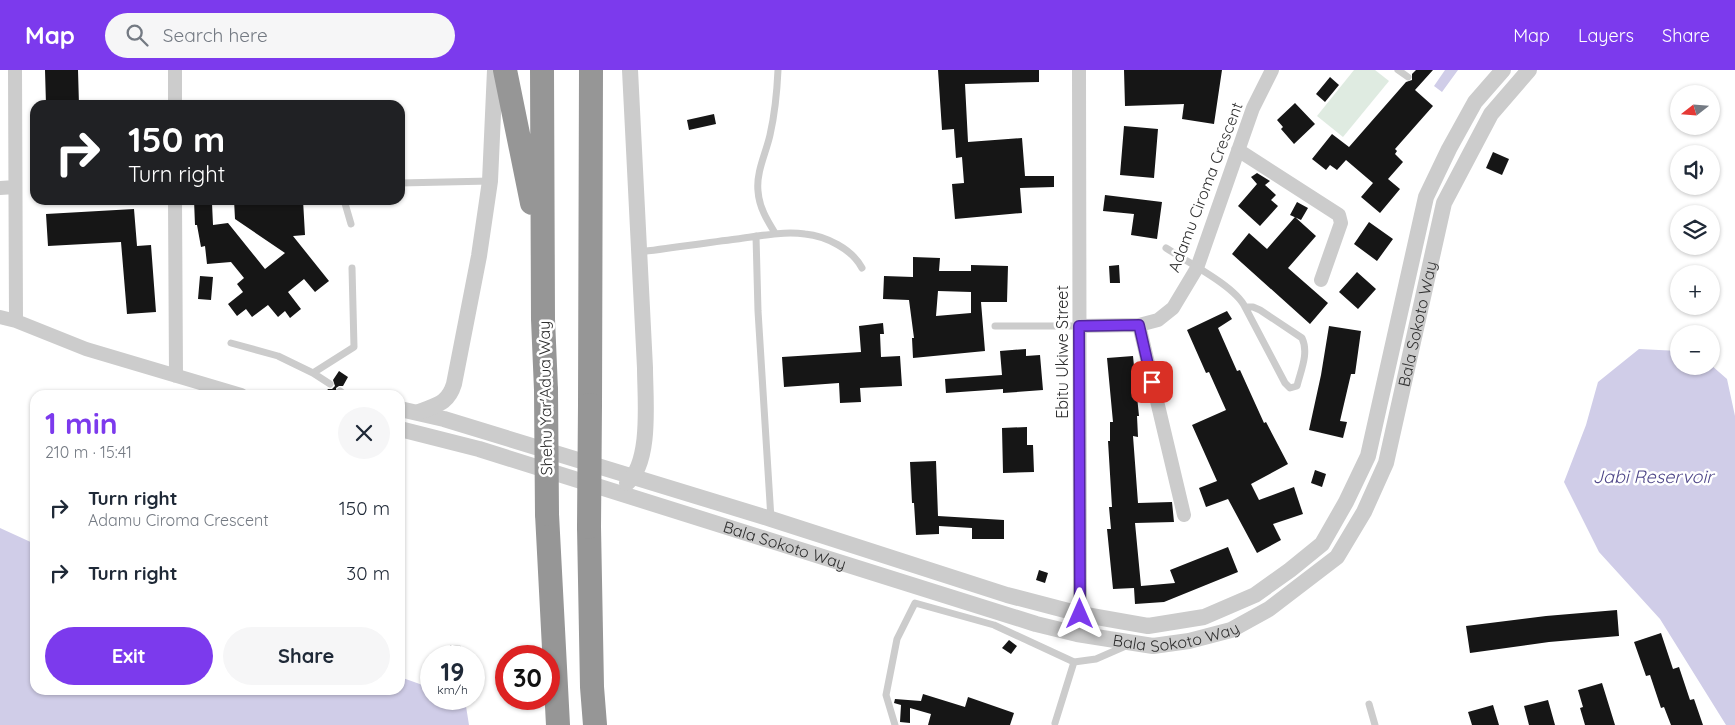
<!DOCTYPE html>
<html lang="en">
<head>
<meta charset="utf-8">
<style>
	:root { --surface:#fff; --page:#f6f6f7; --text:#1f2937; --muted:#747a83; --accent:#7c3aed }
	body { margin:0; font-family:Quicksand,sans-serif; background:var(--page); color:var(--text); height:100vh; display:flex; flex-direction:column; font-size:19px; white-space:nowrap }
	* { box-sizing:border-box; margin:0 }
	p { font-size:16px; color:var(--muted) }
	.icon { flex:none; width:28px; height:28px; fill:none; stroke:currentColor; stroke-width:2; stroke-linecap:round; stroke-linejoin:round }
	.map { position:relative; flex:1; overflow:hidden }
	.details { position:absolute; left:30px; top:320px; width:375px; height:305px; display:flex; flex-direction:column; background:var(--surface); border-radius:15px; box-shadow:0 1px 4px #0004 }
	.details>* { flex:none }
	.hud { position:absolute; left:30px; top:30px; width:375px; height:105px; border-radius:15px; box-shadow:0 1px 4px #0004; background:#202124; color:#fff; overflow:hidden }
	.needle { width:32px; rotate:253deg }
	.controls { position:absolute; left:1670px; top:15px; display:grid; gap:10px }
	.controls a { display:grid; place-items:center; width:50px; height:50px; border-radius:50%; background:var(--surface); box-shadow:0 1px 4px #0004; font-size:25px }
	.speed { position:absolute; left:420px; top:575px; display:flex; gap:10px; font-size:25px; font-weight:700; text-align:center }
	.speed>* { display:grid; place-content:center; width:65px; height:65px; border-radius:50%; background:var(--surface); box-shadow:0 1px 4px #0004; line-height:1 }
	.speed small { font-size:12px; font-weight:400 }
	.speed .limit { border:8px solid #d22; background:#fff; color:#111 }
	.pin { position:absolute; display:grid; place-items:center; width:42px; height:42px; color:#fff; margin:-21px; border-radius:10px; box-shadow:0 2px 8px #0006 }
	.me { position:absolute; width:55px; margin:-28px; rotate:0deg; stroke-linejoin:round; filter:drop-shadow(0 0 4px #0008) }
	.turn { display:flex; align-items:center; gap:18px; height:105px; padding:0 15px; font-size:22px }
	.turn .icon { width:65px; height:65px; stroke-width:2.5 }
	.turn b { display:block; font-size:35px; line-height:42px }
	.round { display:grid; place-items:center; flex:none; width:52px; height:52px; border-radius:26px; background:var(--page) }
	.summary { display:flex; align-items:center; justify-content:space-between; height:85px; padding:0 15px }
	h1 { font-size:30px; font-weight:700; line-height:38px; color:var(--accent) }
	.action { display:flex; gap:10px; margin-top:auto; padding:10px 15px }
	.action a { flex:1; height:58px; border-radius:30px; background:var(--accent); color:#fff; font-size:20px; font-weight:700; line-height:58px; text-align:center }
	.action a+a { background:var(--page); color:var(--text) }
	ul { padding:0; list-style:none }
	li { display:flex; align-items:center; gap:15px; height:65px; padding:0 15px }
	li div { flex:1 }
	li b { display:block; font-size:19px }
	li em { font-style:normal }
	header { display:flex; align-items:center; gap:30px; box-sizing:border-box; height:70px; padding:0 25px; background:var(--accent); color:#fff }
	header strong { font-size:24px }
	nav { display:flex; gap:28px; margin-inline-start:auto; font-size:18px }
	.search { width:350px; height:45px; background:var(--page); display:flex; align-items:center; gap:12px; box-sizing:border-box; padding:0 18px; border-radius:28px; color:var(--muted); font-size:19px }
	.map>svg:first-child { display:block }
	.green { fill:#dfebe1 }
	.water { fill:#d0cde8 }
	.building { fill:#161616; fill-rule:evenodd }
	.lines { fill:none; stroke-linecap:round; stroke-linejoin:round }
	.service { stroke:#ccc; stroke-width:7 }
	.minor { stroke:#ccc; stroke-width:14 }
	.tertiary { stroke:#ccc; stroke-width:16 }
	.motorway { stroke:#969696; stroke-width:24 }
	.motorway-bridge { stroke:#969696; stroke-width:24 }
	.route-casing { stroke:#51269a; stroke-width:12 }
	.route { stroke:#7c3aed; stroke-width:9 }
	.labels { text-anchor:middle; stroke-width:5; stroke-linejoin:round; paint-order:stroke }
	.street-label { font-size:16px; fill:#2f2f2f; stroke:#fff }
	.water-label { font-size:18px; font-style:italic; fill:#4e4688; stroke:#fff }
</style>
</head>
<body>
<header>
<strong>Map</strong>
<div class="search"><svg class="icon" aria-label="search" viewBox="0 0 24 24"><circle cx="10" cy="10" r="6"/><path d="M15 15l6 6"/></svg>Search here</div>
<nav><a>Map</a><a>Layers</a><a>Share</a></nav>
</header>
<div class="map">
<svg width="1735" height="655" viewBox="0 0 1735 655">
	<rect width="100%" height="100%" fill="#fff"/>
	<path class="green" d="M1354 0H1375L1389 11 1343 67 1317 46Z"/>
	<path class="water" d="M1445 0H1458L1442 22 1434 16Z
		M1639 279 1679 281V296H1711V295L1727 309 1735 346V655H1726L1660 549 1599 482 1564 412 1586 355 1598 312Z
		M0 458 35 474V620H400V607L431 618V629L465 630 469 655H0Z"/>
	<path class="building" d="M45 0H78L79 35H46Z
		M938 0H1039V12L965 14 968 72 1022 68 1025 106H1054V117L1020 118 1022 143 955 149 952 114 964 113 962 87 956 88 954 59 942 60Z
		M1124 0H1222L1214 54 1182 49 1184 34 1125 36Z
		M1416 0H1433L1415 20 1433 36 1395 79 1397 81 1395 84 1403 92 1388 109 1400 119 1380 143 1361 127 1373 113 1346 90 1337 100 1330 95 1326 100 1312 89 1332 64 1349 77 1406 12 1412 10V4Z
		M1330 7 1339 15 1325 32 1316 24Z
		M1295 33 1315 54 1294 74 1281 59 1283 57 1277 50Z
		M714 44 716 54 689 60 687 50Z
		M1124 56 1158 59 1154 108 1120 105Z
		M1493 82 1509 89 1502 105 1486 98Z
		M1257 103 1270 111 1265 115 1276 125 1271 130 1278 136 1260 156 1238 136 1257 114 1251 107Z
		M1105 125 1162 132 1157 169 1131 165 1134 144 1103 141Z
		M194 130H210L212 133 213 155 228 153 265 199 285 183 235 149 234 130H303L305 165 293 166 329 211 315 222 304 209 288 222 301 239 290 248 285 241 278 247 268 235 252 247 246 239 237 246 228 234 243 222 237 214 244 208 231 192 207 194 205 176 201 177 197 155H195Z
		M1297 132 1308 138 1301 150 1290 145Z
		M134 139 137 176 151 175 156 242 127 244 121 172 48 176 46 144Z
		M1295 147 1316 166 1288 198 1328 233 1310 254 1232 184 1249 163 1267 179Z
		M1369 152 1393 169 1377 191 1354 174Z
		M913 187 940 188 939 201H971V195L1008 196 1007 232H981L985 281 913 288 912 268H914L909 230 883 229 884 206 913 207ZM938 221 971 222V243L936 246Z
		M1119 195 1120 213H1110L1109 196Z
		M1357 202 1376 219 1358 239 1339 222Z
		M200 206 213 207 211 230 198 229Z
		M1227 241 1232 249 1218 258 1237 301 1240 300 1264 353 1266 352 1288 394 1251 414 1259 430 1294 417 1303 444 1273 454 1281 470 1257 483 1228 429 1206 437 1199 418 1217 411 1192 355 1226 340 1209 302 1206 303 1187 260Z
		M883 253 884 264H880L881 287 900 286 902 316 860 318 861 332 840 333 839 313 784 317 782 287 861 282 859 256Z
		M1329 256 1361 261 1355 304H1351L1340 351 1347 352 1343 368 1309 360 1321 305Z
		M1026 279V286L1040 285 1043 320 1003 323V319L946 323 945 309 1002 305 1000 281Z
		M1133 286 1139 346H1137L1138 367 1133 366 1138 433 1172 432 1174 452 1135 453 1141 516 1175 513 1170 500 1228 477 1238 502 1164 532 1135 534 1134 518 1113 519 1107 459H1111L1109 437H1112L1108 371H1110V352H1113L1107 288Z
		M339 301 348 307 343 316H339L336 318 337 325H324L328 319H332L335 316 333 310Z
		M1027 357V375H1033L1034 402 1003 403 1002 358Z
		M936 391 938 446 1004 450V469H972V458L939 456V464L916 465 914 433H912L910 392Z
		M1315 400 1326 404 1322 417 1311 413Z
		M1039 500 1048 503 1045 513 1036 510Z
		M1617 540 1619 566 1549 572 1470 583 1466 556 1546 546Z
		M1661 563 1673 599 1679 597 1690 630 1694 629 1703 655H1671L1664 637 1661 638 1650 605 1646 606 1634 572Z
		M1009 570 1017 576 1011 584 1002 578Z
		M450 575 461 576V586H450Z
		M1602 613 1615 655H1585L1580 638 1583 637 1578 620Z
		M923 624 965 637 968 627 1014 643 1010 655H928L931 644 910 638V653L900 652 901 635 894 633 895 629 921 631Z
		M1548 630 1555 655H1529L1524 636Z
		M1493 635 1499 655H1472L1468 642Z"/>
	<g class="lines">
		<path class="service" d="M1398 0 1408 7
			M400 113 490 111
			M344 130 351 154
			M775 163C767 150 759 137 758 121 756 102 766 83 770 65 775 43 777 22 778 0
			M756 166 758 241 771 449
			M1166 178C1187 192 1235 216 1245 237L1285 313 1290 318 1297 316C1301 300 1309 283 1302 268L1260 240 1253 237H1245
			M639 182C672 178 704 173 737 169 759 166 783 161 805 164 826 166 852 179 862 198
			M995 256H1079
			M231 273 278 286 313 303 330 314
			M313 303 354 277 352 198
			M340 321 345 325
			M1369 634 1375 655
			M1055 653 1074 592 1096 589 1128 575
			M895 655 886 625 897 569 915 533 994 555 1074 592"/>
		<path class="minor" d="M15 0 16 251
			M175 0V35
			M1238 80 1339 145 1341 153 1321 210
			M0 118 15 117
			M175 130 176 306
			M0 247 16 251 86 279 241 325
			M1139 255 1184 445
			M1079 256 1139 255 1158 250 1173 238 1197 198 1253 38 1272 0
			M1077 564 1080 544 1079 0"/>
		<g class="tertiary">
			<path d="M400 339 444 349 771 449 1007 525 1080 544 1148 556 1204 547 1255 525 1290 500 1322 474 1346 432 1368 386 1426 127 1449 79 1475 32 1503 0"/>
			<path d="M419 342C436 335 448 334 454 314L479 186 490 111 495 0"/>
			<path id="s1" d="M400 359 479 379 1036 554 1077 564 1153 576 1189 571 1231 560 1269 539 1337 487 1364 442 1386 393 1444 133 1491 44 1529 0"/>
			<path d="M627 413C652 392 645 328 645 298L630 0"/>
		</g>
		<path class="motorway" d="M505 0 532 133
			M542 0 543 249 546 320
			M590 335 591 0
			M547 444 558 655
			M589 457 592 617 595 655"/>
		<path class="motorway-bridge" d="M546 320 547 444
			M589 457 590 335"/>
	</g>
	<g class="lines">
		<defs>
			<path id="route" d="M1080 544 1079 256 1139 255 1152 312"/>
		</defs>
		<use href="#route" class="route-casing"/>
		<use href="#route" class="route"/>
	</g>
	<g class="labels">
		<g class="street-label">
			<text transform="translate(1205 117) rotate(-69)" y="6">Adamu Ciroma Crescent</text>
			<text dy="6" stroke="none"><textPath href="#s1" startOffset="1242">Bala Sokoto Way</textPath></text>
			<text transform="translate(1062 282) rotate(-90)" y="6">Ebitu Ukiwe Street</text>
			<text transform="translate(545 328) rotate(-91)" y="6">Shehu Yar'Adua Way</text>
			<text dy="6" stroke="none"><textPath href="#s1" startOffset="402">Bala Sokoto Way</textPath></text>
			<text dy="6" stroke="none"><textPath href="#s1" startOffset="808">Bala Sokoto Way</textPath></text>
		</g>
		<g class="water-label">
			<text x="1653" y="413">Jabi Reservoir</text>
		</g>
	</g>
</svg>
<div class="controls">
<a><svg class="needle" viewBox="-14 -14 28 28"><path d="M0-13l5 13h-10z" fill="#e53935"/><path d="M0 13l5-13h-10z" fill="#747a83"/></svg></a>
<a><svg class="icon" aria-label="sound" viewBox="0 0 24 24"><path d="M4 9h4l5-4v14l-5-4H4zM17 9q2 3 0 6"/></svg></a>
<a><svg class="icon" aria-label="layers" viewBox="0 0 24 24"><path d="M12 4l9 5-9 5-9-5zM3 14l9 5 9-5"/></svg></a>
<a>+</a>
<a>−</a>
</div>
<div class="speed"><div>19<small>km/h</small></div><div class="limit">30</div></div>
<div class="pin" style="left:1152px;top:312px;background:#d93025"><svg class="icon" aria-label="arrive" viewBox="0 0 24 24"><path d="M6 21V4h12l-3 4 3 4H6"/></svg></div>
<svg class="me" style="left:1080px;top:544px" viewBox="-20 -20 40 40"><path d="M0-17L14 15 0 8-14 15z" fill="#7c3aed" stroke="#fff" stroke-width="4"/></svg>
<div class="hud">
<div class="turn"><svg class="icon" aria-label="right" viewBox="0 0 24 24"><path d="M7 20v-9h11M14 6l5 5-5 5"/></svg><div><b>150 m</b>Turn right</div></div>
</div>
<section class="details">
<div class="summary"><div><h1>1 min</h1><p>210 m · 15:41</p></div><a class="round"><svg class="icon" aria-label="close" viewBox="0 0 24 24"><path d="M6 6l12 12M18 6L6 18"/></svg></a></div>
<ul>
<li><svg class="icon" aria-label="right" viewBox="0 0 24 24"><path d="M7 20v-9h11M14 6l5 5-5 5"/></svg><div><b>Turn right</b><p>Adamu Ciroma Crescent</p></div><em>150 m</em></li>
<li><svg class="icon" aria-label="right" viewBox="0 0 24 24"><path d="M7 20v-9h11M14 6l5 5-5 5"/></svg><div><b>Turn right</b></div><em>30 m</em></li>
</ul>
<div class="action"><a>Exit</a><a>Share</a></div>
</section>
</div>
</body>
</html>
